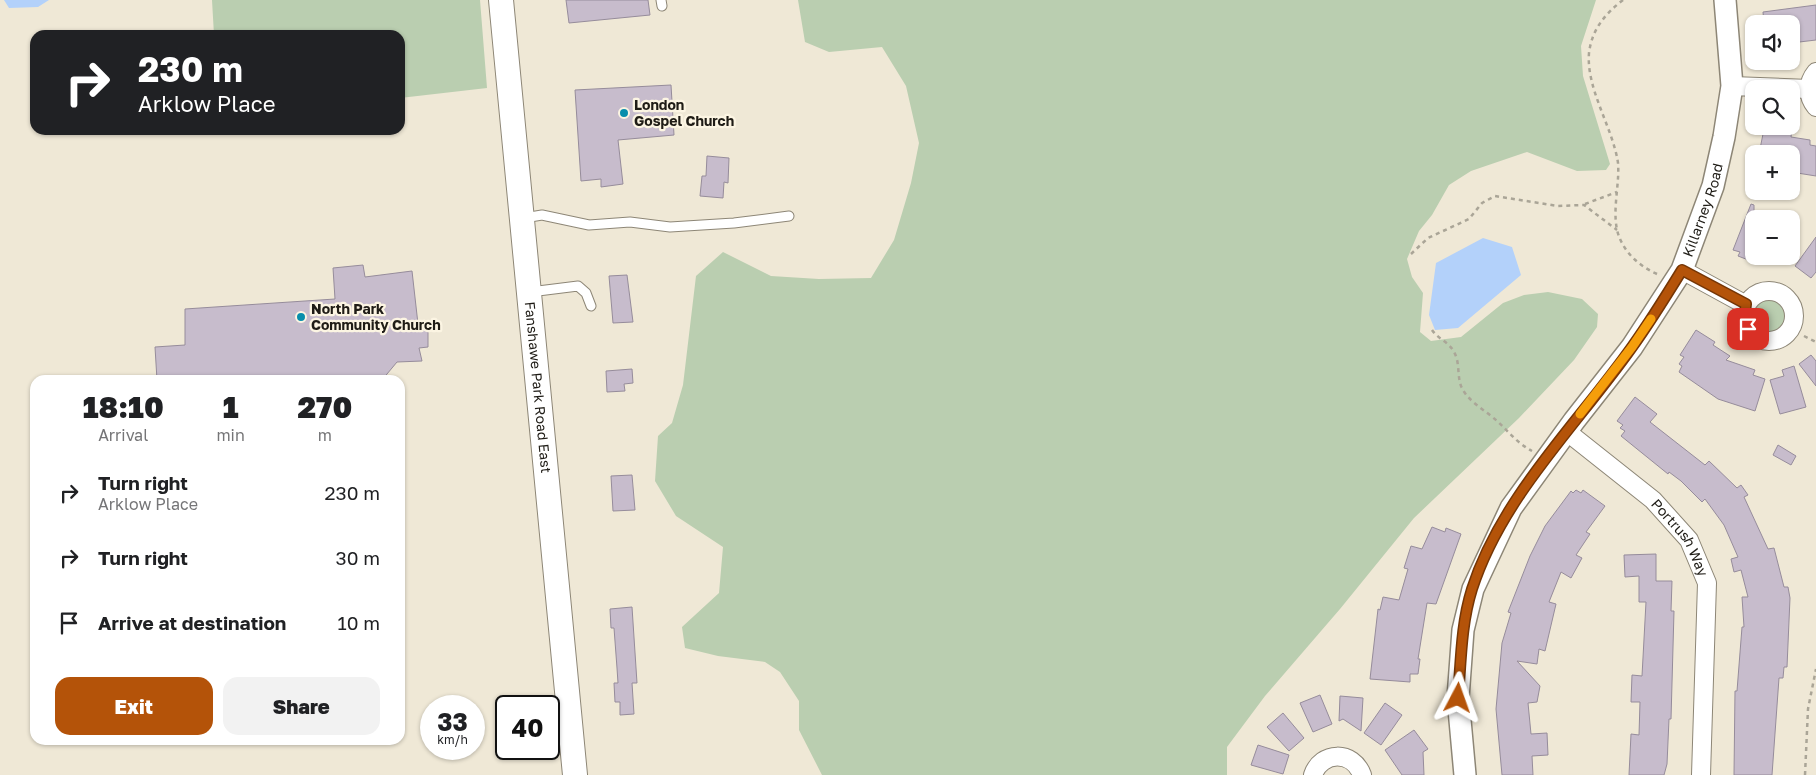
<!DOCTYPE html>
<html lang="en">
<head>
<meta charset="utf-8">
<style>
	:root { --surface:#fff; --page:#f2f2f2; --text:#202124; --muted:#757577; --accent:#b45309 }
	body { margin:0; font-family:"Golos Text",sans-serif; background:var(--page); color:var(--text); height:100vh; display:flex; flex-direction:column; font-size:19px; white-space:nowrap }
	* { box-sizing:border-box; margin:0 }
	p { font-size:16px; color:var(--muted) }
	.icon { flex:none; width:28px; height:28px; fill:none; stroke:currentColor; stroke-width:2; stroke-linecap:round; stroke-linejoin:round }
	.map { position:relative; flex:1; overflow:hidden }
	.panel { position:absolute; left:30px; top:375px; width:375px; height:370px; display:flex; flex-direction:column; background:var(--surface); border-radius:15px; box-shadow:0 1px 4px #0004 }
	.panel>* { flex:none }
	.banner { position:absolute; left:30px; top:30px; width:375px; height:105px; border-radius:15px; box-shadow:0 1px 4px #0004; background:#202124; color:#fff; overflow:hidden }
	.buttons { position:absolute; left:1745px; top:15px; display:grid; gap:10px }
	.buttons a { display:grid; place-items:center; width:55px; height:55px; border-radius:10px; background:var(--surface); box-shadow:0 1px 4px #0004; font-size:25px }
	.speed { position:absolute; left:420px; top:695px; display:flex; gap:10px; font-size:25px; font-weight:700; text-align:center }
	.speed>* { display:grid; place-content:center; width:65px; height:65px; border-radius:50%; background:var(--surface); box-shadow:0 1px 4px #0004; line-height:1 }
	.speed small { font-size:12px; font-weight:400 }
	.speed .limit { border:2px solid #111; border-radius:8px; background:#fff; color:#111 }
	.pin { position:absolute; display:grid; place-items:center; width:42px; height:42px; color:#fff; margin:-21px; border-radius:10px; box-shadow:0 2px 8px #0006 }
	.me { position:absolute; width:55px; margin:-28px; rotate:4deg; stroke-linejoin:round; filter:drop-shadow(0 0 4px #0008) }
	.turn { display:flex; align-items:center; gap:18px; height:105px; padding:0 25px; font-size:22px }
	.turn .icon { width:65px; height:65px; stroke-width:2.5 }
	.turn b { display:block; font-size:35px; line-height:42px }
	.eta { display:flex; justify-content:space-evenly; align-items:center; height:85px; text-align:center }
	.eta b { font-size:30px; font-weight:800; line-height:35px }
	.action { display:flex; gap:10px; margin-top:auto; padding:10px 25px }
	.action a { flex:1; height:58px; border-radius:15px; background:var(--accent); color:#fff; font-size:20px; font-weight:800; line-height:58px; text-align:center }
	.action a+a { background:var(--page); color:var(--text) }
	ul { padding:0; list-style:none }
	li { display:flex; align-items:center; gap:15px; height:65px; padding:0 25px }
	li div { flex:1 }
	li b { display:block; font-size:19px }
	li em { font-style:normal }
	.map>svg:first-child { display:block }
	.green { fill:#baceb0 }
	.water { fill:#b3d1fa }
	.building { fill:#c7bccc; stroke:#968c9b }
	.lines { fill:none; stroke-linecap:round; stroke-linejoin:round }
	.service-casing { stroke:#8d8676; stroke-width:11 }
	.minor-casing { stroke:#8d8676; stroke-width:20 }
	.tertiary-casing { stroke:#8d8676; stroke-width:24 }
	.secondary-casing { stroke:#8d8676; stroke-width:26 }
	.path { stroke:#aaa597; stroke-width:2.5; stroke-dasharray:4 4; stroke-linecap:butt }
	.service { stroke:#fff; stroke-width:9 }
	.minor { stroke:#fff; stroke-width:18 }
	.tertiary { stroke:#fff; stroke-width:21 }
	.secondary { stroke:#fff; stroke-width:24 }
	.route-casing { stroke:#753606; stroke-width:12 }
	.route { stroke:#b45309; stroke-width:9 }
	.slow { stroke:#f59e0b; stroke-width:9 }
	.poi-dot { fill:#088eac; stroke:#fcf5e3; stroke-width:2 }
	.labels { text-anchor:middle; stroke-width:4.5; stroke-linejoin:round; paint-order:stroke }
	.poi-label { font-size:14px; font-weight:bold; fill:#1f1c16; stroke:#fcf5e3; text-anchor:start }
	.street-label { font-size:14px; fill:#1f1c16; stroke:#fcf5e3 }
</style>
</head>
<body>
<div class="map">
<svg width="1816" height="775" viewBox="0 0 1816 775">
	<rect width="100%" height="100%" fill="#efe8d6"/>
	<path class="green" d="M212 0H480L487 88 400 98V35H214Z
		M798 0H1596L1581 46 1583 76 1610 164 1606 170 1577 171 1527 152 1471 171 1449 185 1432 215 1419 231 1407 259 1412 277 1423 293 1420 332 1431 341 1461 337 1503 303 1524 295 1548 292 1582 299 1598 314 1597 327 1574 360 1519 418 1414 518 1340 609 1265 696 1227 747V775H822L799 730V701L780 672 765 662 718 656 685 648 682 627 719 593 723 547 676 516 655 481 658 436 672 423 683 385 696 276 723 252 771 276 819 279 871 278 894 240 911 183 919 143 906 86 882 47 829 52 805 42Z
		M1752 316a17 17 0 1 1 34 0a17 17 0 1 1-34 0Z"/>
	<path class="water" d="M4 0H49L38 7 9 8Z
		M1483 238 1512 247 1521 275 1458 328 1435 330 1429 315 1436 263Z"/>
	<path class="building" d="M566 0H648L650 15 569 23Z
		M1816 5V40L1791 43V24H1764L1763 12Z
		M671 85 674 135 618 140 623 184 601 187V179L581 181 575 90Z
		M1772 126 1792 129 1791 137 1810 140V145L1816 146V176L1791 172V154H1759L1764 129 1772 130Z
		M707 156 729 158 728 183 724 182 723 198 700 196 702 176H706Z
		M1751 204 1754 205V254L1751 261 1738 256 1740 252 1733 250Z
		M1816 237V272L1811 278 1795 266Z
		M363 265 365 277 412 271 418 324H428V347L419 348 422 361 397 362 382 380H157L155 347 185 345V309L335 299 333 268Z
		M627 275 633 322 613 323 609 276Z
		M1696 330 1715 342 1713 345 1730 356 1726 360 1755 370 1753 375 1765 379 1755 411 1718 399 1679 372 1682 366 1679 364 1684 357 1680 355Z
		M1811 355 1816 361V386L1799 364Z
		M1794 366 1806 407 1780 414 1770 380 1784 376 1782 370Z
		M632 369 633 383 624 384 625 391 607 392 606 371Z
		M1635 397 1657 414 1650 422 1705 465 1709 461 1737 488 1741 485 1748 495 1744 497 1768 549 1774 548 1784 587H1788L1790 598 1787 667H1784L1783 678H1779L1772 775H1734L1735 691H1737L1742 627H1744L1742 597H1748L1741 570 1734 572 1731 559 1738 557 1724 525 1705 499 1702 502 1681 481 1669 472 1668 474 1621 436 1625 431 1620 428 1623 425 1617 421Z
		M1778 445 1796 456 1791 465 1773 455Z
		M632 475 635 510 613 511 611 476Z
		M1576 490 1581 493 1583 490 1605 506 1586 532 1590 534 1576 555 1582 558 1571 578 1561 572 1549 602 1556 604 1545 651 1539 649 1537 664 1517 661 1540 686 1537 702 1528 703 1531 734 1547 733 1548 755 1532 756 1533 775H1502L1496 709 1502 643 1511 613 1508 612 1530 556 1545 526 1571 491 1573 493Z
		M1432 527 1445 532 1446 528 1461 534 1436 604 1427 603 1418 659H1420L1418 674H1410V682L1370 679 1378 609 1380 610 1383 597 1399 600 1408 569 1404 568 1411 546 1422 549Z
		M1656 554V581H1672L1671 611H1674L1671 719H1669L1667 764 1664 775H1629L1631 734 1639 735 1640 702H1631L1632 675 1642 676 1646 602H1639V576L1625 577 1624 555Z
		M632 607 637 683H632L634 714 620 715V702H615L614 683H618L617 668 614 628H611L610 609Z
		M1320 695 1332 724 1313 732 1300 703Z
		M1340 696 1363 698 1361 731 1343 719 1339 721Z
		M1385 703 1402 715 1381 745 1364 733Z
		M1283 713 1304 738 1289 751 1267 727Z
		M1414 730 1428 749 1423 752 1424 775H1402L1385 750Z
		M1258 745 1289 755 1283 774 1251 765Z"/>
	<g class="lines">
		<defs>
			<path id="service" d="M661 0 662 6
				M524 218 542 215 589 225 630 222 670 227 734 223 789 216
				M530 292 578 286 586 293 591 306"/>
			<g id="minor">
				<path d="M1816 72C1807 83 1807 96 1816 107"/>
				<path d="M1732 86 1809 89"/>
				<path d="M1682 270 1746 305"/>
				<circle cx="1769" cy="316" r="25"/>
				<path id="s1" d="M1566 431 1653 500 1689 540 1707 583 1701 775"/>
				<path d="M1313 775C1321 751 1353 750 1362 775"/>
			</g>
			<g id="tertiary">
				<path id="s2" d="M1465 775 1458 698 1463 630 1473 589 1511 508 1574 421 1632 347 1682 270 1713 186 1724 137 1732 86 1725 0"/>
			</g>
			<g id="secondary">
				<path id="s3" d="M501 0 575 775"/>
			</g>
		</defs>
		<use href="#service" class="service-casing"/>
		<use href="#minor" class="minor-casing"/>
		<use href="#tertiary" class="tertiary-casing"/>
		<use href="#secondary" class="secondary-casing"/>
		<path class="path" d="M1623 0C1605 14 1592 29 1589 53 1586 89 1613 128 1618 163 1620 187 1610 216 1620 239 1627 255 1641 267 1657 274
			M1585 204 1617 192
			M1411 254 1428 238 1469 219 1482 203 1495 196 1558 206 1584 205 1617 230
			M1432 330C1438 339 1449 342 1454 352 1460 362 1457 375 1461 386 1467 401 1485 410 1497 421 1509 432 1517 443 1532 451
			M1804 336 1816 342
			M1805 775 1808 709 1816 669"/>
		<use href="#service" class="service"/>
		<use href="#minor" class="minor"/>
		<use href="#tertiary" class="tertiary"/>
		<use href="#secondary" class="secondary"/>
	</g>
	<g class="lines">
		<defs>
			<path id="route" d="M1458 698C1461 661 1461 624 1472 589 1502 496 1577 425 1632 347 1650 322 1666 296 1682 270L1746 304 1744 321 1748 329"/>
		</defs>
		<use href="#route" class="route-casing"/>
		<use href="#route" class="route"/>
		<path class="slow" d="M1580 414 1632 347 1651 319"/>
	</g>
	<g class="poi-dot">
		<circle cx="624" cy="113" r="5"/>
		<circle cx="301" cy="317" r="5"/>
	</g>
	<g class="labels">
		<g class="poi-label">
			<text x="634" y="110">London<tspan x="634" dy="16">Gospel Church</tspan></text>
			<text x="311" y="314">North Park<tspan x="311" dy="16">Community Church</tspan></text>
		</g>
		<g class="street-label">
			<text dy="5" stroke="none"><textPath href="#s2" startOffset="634">Killarney Road</textPath></text>
			<text dy="5" stroke="none"><textPath href="#s3" startOffset="389">Fanshawe Park Road East</textPath></text>
			<text dy="5" stroke="none"><textPath href="#s1" startOffset="158">Portrush Way</textPath></text>
		</g>
	</g>
</svg>
<div class="buttons">
<a><svg class="icon" aria-label="sound" viewBox="0 0 24 24"><path d="M4 9h4l5-4v14l-5-4H4zM17 9q2 3 0 6"/></svg></a>
<a><svg class="icon" aria-label="search" viewBox="0 0 24 24"><circle cx="10" cy="10" r="6"/><path d="M15 15l6 6"/></svg></a>
<a>+</a>
<a>−</a>
</div>
<div class="speed"><div>33<small>km/h</small></div><div class="limit">40</div></div>
<div class="pin" style="left:1748px;top:329px;background:#d93025"><svg class="icon" aria-label="arrive" viewBox="0 0 24 24"><path d="M6 21V4h12l-3 4 3 4H6"/></svg></div>
<svg class="me" style="left:1458px;top:698px" viewBox="-20 -20 40 40"><path d="M0-17L14 15 0 8-14 15z" fill="#b45309" stroke="#fff" stroke-width="4"/></svg>
<div class="banner">
<div class="turn"><svg class="icon" aria-label="right" viewBox="0 0 24 24"><path d="M7 20v-9h11M14 6l5 5-5 5"/></svg><div><b>230 m</b>Arklow Place</div></div>
</div>
<section class="panel">
<div class="eta">
<div><b>18:10</b><p>Arrival</p></div>
<div><b>1</b><p>min</p></div>
<div><b>270</b><p>m</p></div>
</div>
<ul>
<li><svg class="icon" aria-label="right" viewBox="0 0 24 24"><path d="M7 20v-9h11M14 6l5 5-5 5"/></svg><div><b>Turn right</b><p>Arklow Place</p></div><em>230 m</em></li>
<li><svg class="icon" aria-label="right" viewBox="0 0 24 24"><path d="M7 20v-9h11M14 6l5 5-5 5"/></svg><div><b>Turn right</b></div><em>30 m</em></li>
<li><svg class="icon" aria-label="arrive" viewBox="0 0 24 24"><path d="M6 21V4h12l-3 4 3 4H6"/></svg><div><b>Arrive at destination</b></div><em>10 m</em></li>
</ul>
<div class="action"><a>Exit</a><a>Share</a></div>
</section>
</div>
</body>
</html>
